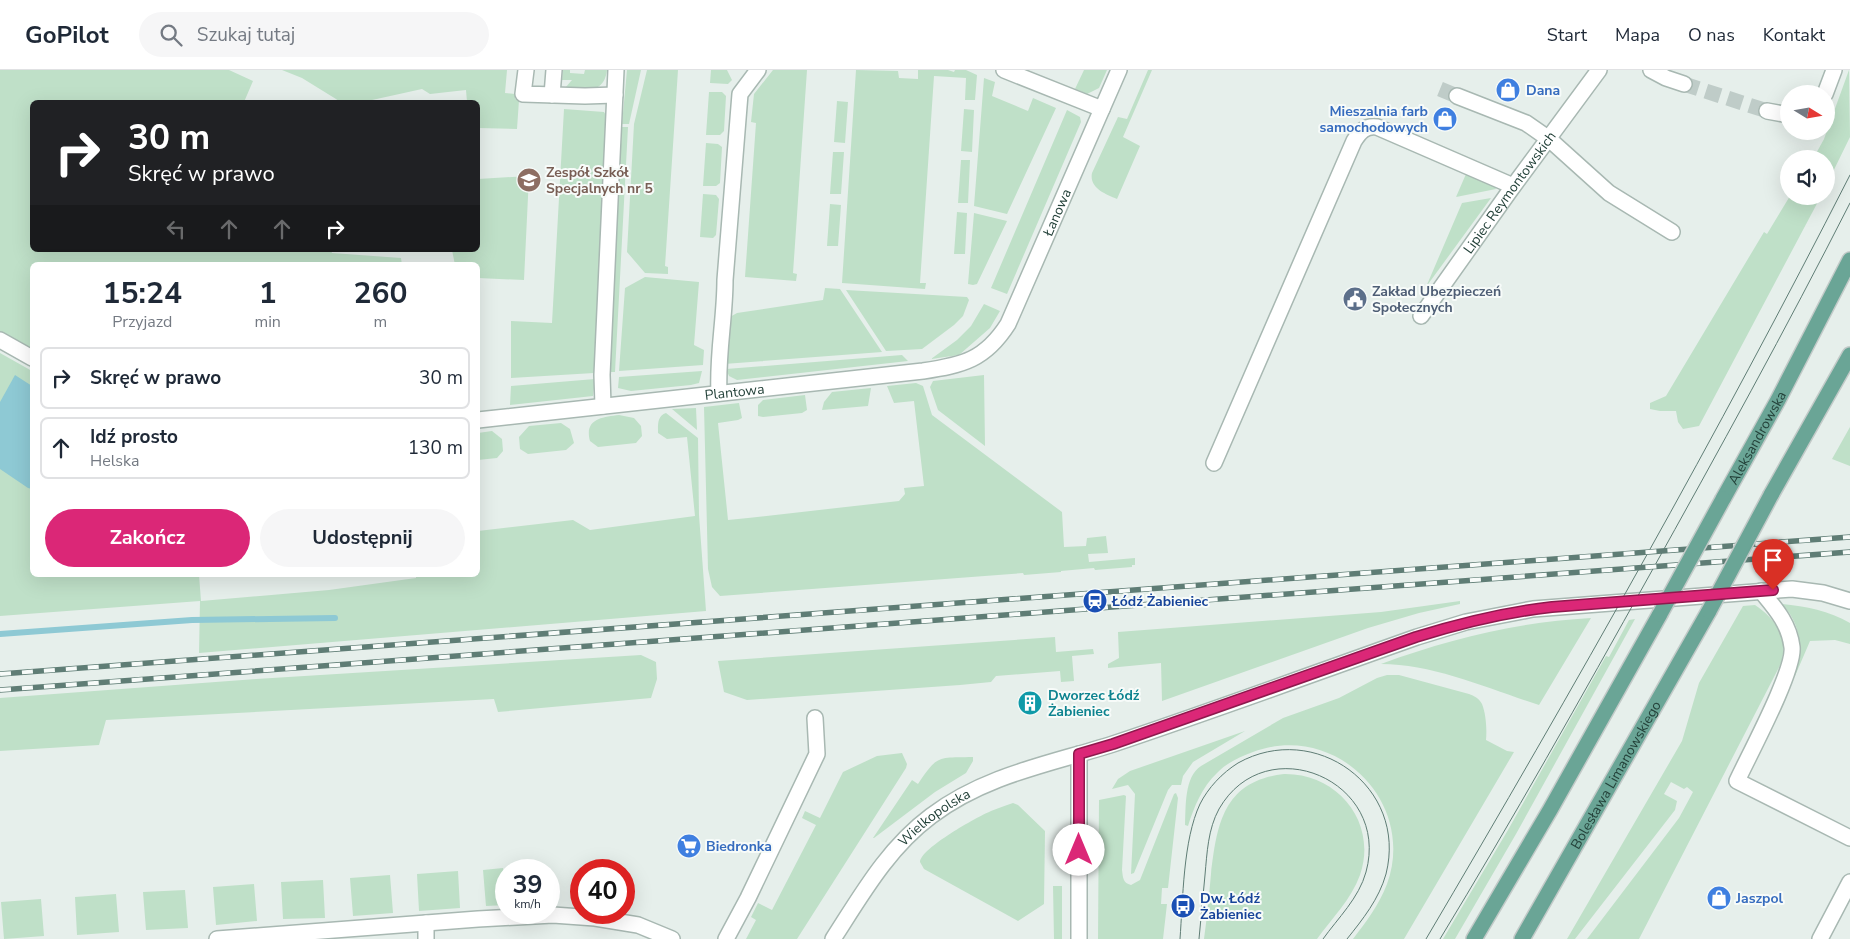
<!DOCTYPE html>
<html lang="pl">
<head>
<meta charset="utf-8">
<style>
	:root { --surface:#fff; --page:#f6f6f7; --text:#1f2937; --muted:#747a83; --line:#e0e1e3; --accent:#db2777 }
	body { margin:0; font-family:"Nunito Sans",sans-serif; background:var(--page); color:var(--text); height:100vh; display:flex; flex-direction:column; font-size:19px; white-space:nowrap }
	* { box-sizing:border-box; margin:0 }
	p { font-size:16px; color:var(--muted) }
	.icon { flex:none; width:28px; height:28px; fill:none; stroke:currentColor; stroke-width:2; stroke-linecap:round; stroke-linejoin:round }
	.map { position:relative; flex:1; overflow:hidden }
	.details { position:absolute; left:30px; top:192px; width:450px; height:315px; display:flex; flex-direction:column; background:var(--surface); border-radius:8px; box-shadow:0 5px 20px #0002 }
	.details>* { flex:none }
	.top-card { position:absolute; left:30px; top:30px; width:450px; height:152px; border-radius:8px; box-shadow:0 5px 20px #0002; background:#202124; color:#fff; overflow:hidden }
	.needle { width:32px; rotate:101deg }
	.fabs { position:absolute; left:1780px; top:15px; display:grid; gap:10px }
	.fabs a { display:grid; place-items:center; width:55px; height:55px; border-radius:50%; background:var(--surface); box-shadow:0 5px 20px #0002; font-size:25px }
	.speed { position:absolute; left:495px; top:789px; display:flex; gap:10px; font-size:25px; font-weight:700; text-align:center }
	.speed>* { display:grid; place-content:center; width:65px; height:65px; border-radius:50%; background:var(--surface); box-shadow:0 5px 20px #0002; line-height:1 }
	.speed small { font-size:12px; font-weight:400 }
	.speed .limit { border:8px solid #d22; background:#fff; color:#111 }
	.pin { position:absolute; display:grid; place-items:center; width:42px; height:42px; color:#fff; margin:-51px -21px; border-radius:50% 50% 50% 0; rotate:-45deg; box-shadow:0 0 5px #0007 }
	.pin .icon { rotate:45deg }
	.me { position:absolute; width:55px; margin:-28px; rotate:0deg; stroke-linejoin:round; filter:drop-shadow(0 0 4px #0008) }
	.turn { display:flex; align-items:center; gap:18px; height:105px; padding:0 15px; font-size:22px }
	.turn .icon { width:65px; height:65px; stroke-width:2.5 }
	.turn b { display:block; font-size:35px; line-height:42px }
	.lanes { display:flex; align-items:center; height:48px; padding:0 15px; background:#0003; justify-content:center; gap:25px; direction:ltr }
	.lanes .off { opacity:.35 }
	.eta { display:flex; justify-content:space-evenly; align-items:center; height:85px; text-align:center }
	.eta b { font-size:30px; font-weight:700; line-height:35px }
	.primary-button { display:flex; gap:10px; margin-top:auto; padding:10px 15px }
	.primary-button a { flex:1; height:58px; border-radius:30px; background:var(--accent); color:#fff; font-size:20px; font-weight:700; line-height:58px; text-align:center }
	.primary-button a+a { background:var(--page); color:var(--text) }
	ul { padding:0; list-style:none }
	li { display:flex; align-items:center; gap:15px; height:62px; margin:0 10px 8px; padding:0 5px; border:2px solid var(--line); border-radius:8px }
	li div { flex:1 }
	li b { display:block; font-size:19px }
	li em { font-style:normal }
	header { display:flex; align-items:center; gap:30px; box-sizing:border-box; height:70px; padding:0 25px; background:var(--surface); border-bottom:1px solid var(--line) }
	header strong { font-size:24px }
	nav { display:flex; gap:28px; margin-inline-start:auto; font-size:18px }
	.search { width:350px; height:45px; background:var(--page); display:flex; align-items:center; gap:12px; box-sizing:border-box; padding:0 18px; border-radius:28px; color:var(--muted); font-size:19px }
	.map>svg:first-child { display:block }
	.green { fill:#bfe0c8 }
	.water { fill:#8ec9d4 }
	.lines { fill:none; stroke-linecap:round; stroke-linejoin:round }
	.stream { stroke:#8ec9d4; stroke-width:6 }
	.minor-tunnel { stroke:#bfccc8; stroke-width:15; stroke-dasharray:15 8; stroke-linecap:butt }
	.minor-casing { stroke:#a8b8b2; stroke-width:18 }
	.major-casing { stroke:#c2cac8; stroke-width:18 }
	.minor { stroke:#fff; stroke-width:15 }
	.major { stroke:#6aa596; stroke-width:15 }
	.tram { stroke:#5f7d75; stroke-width:1 }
	.rail-casing { stroke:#5f7d75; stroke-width:5.5 }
	.rail { stroke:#f7fbf9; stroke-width:4; stroke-dasharray:11; stroke-linecap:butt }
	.major-bridge-casing { stroke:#c2cac8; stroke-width:18; stroke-linecap:butt }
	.major-bridge { stroke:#6aa596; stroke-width:15 }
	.route-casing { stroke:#8e194d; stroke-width:12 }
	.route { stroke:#db2777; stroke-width:9 }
	.labels { text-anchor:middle; stroke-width:4; stroke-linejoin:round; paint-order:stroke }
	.shop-label { font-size:14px; font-weight:bold; fill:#366cbe; stroke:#f7fbf9; text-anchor:start }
	.education-label { font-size:14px; font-weight:bold; fill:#785e54; stroke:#f7fbf9; text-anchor:start }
	.street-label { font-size:14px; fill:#24423a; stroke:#f7fbf9 }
	.service-label { font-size:14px; font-weight:bold; fill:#4e5e75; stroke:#f7fbf9; text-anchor:start }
	.transit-label { font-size:14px; font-weight:bold; fill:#164399; stroke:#f7fbf9; text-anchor:start }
	.culture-label { font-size:14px; font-weight:bold; fill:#0d838f; stroke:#f7fbf9; text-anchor:start }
</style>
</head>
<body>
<header>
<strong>GoPilot</strong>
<div class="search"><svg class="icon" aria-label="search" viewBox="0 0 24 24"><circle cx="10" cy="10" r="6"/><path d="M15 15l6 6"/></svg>Szukaj tutaj</div>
<nav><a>Start</a><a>Mapa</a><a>O nas</a><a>Kontakt</a></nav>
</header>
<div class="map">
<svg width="1850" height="869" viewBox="0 0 1850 869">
	<rect width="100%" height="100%" fill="#e6efeb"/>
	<path class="green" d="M0 0H229L253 11 244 32H32V180H331L332 183 401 188 402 195H32V279L0 261Z
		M282 0H507L505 23 515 24V29L519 30 517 59 478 58V32H467L466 20 430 24 422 19 363 32H340L336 29 302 8Z
		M563 0H570V3L584 4 585 0H607C604 25 584 20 565 18L572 10H562Z
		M627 0H641L629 54H622Z
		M647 0H678L665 196 668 197V204L645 203 627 182 634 54Z
		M711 0H727L732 10 728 14 710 13Z
		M773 0H807L793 203 797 204 796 211 745 207 756 53 751 52 754 24Z
		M856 0 898 1 899 8 918 9V0H948L954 2 955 0H966L977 5 975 30H965L966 8 934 6 920 213H926L925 219 842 213Z
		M1084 0H1107L1099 18 1087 24 1075 19Z
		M1148 0H1152L1123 67 1140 76 1117 129C1105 124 1089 118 1092 103L1118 47 1127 49Z
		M1849 0 1850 67 1826 116V89H1813L1824 69Z
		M984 8 995 12 992 26 1028 41 1033 28 1056 38 1007 144 974 136Z
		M709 22H722L726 26 724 61 720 65H706Z
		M837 31 848 32 845 73 834 72Z
		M564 39 604 42 610 52 594 303 511 308V251L552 253Z
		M964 39 974 40 972 82 961 81Z
		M1067 40 1080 47 1081 52 1007 224 991 218Z
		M622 57H628L615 302H608Z
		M706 73 718 74 722 77 720 113 716 116H703Z
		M833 82H844L841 124H830Z
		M961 90H970L968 133H958Z
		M1466 104 1494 115 1496 119 1456 127Z
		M529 106 524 210 478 208V195H455L452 180H478V109Z
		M703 124 716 125 719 129 716 165 713 168 700 167Z
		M1790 126H1821L1699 356 1683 359 1678 352 1676 341H1660L1650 339V333L1666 326 1764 162 1767 164Z
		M1491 128 1426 217 1462 133Z
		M830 134 841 135 838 176H827Z
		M957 142 967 143 965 184H954Z
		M974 143 1007 151 977 214 973 215 968 214Z
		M645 207 699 212 694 275 704 280 703 295 619 301 625 218Z
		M825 218 840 219 882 282 724 294 730 247 737 243 823 230Z
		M846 220 967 227 969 230 963 246 954 255 922 279 886 281Z
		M984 234 1000 241 990 258 959 285 931 289 957 270 971 256Z
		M0 283 32 301V505H199L201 531 329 520 416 508V505H478V461L573 450 590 460 695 446 687 367 667 369 658 363C658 355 657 346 666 343L698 368 699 445 706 541 199 583 200 531 0 546Z
		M902 285 908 291 737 310 729 306 726 299Z
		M702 301 699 313 691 315 631 321 618 318 619 307Z
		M984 305 985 376 938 340 930 317 933 311Z
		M595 309 593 326 510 335 511 316Z
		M916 313 923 316 932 345 1062 442 1064 477 1086 476 1087 468 1106 466 1108 483 1088 484 1089 492 1135 488V495H1132V497L1095 500 1094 498 1061 501V502L1024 505 1023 503 720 526 712 517 708 499 704 337 739 333 742 348 738 350 718 353 728 450 748 448 899 431 905 424 904 418 924 416 914 331 894 333 887 316Z
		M871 318 868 336 822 340 824 332 832 322Z
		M805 325 807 340 802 343 763 347 758 346V335L763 330Z
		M696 338 697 360 672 339Z
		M619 345 634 348 641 356 642 366 636 373 598 377 590 371C584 349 602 347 619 345Z
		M561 353 570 359 574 373 566 380 528 384 520 379 519 367 529 356Z
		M1850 357V396L1832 389Z
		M492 361 502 369 503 381 497 388 478 390V363Z
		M1460 531V534L1419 543 1368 558 1162 631 1161 593 1108 598V594L1119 588 1118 562 1381 542Z
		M1782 534C1806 536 1829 541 1850 553V574L1835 570 1810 571 1795 606 1793 605C1804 579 1801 554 1782 534Z
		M1755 535C1773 547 1788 565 1782 589 1781 595 1777 601 1774 607L1639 869H1587L1679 748 1693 722 1687 717 1684 719 1671 712 1664 724 1677 731 1675 740 1575 869H1567L1682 671 1699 613 1743 536Z
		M1591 548 1539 635C1489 619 1434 594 1381 594 1449 569 1518 552 1591 548Z
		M1635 549 1516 764 1455 869H1443L1508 760 1606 586 1609 587 1629 550Z
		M1055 567 1056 582 1093 579 1094 584 1072 586 1074 611 1061 612 1060 601 996 606 991 612 960 615 747 630 724 622 718 591Z
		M641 585 656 592 657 609 651 628 498 642 494 629 106 650 99 675 0 681V628L256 609Z
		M1387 605H1399L1469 624C1474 626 1479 628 1482 634 1486 644 1487 659 1486 670L1507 681 1514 682 1404 869H1353C1366 852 1379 835 1387 814 1417 732 1335 651 1253 682 1240 687 1226 693 1217 703 1202 717 1194 737 1188 756L1185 755C1186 737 1184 707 1201 696L1283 648 1339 628 1377 608Z
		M1245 661 1193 692 1183 706 1181 715H1172L1168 720 1134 803 1131 804 1135 724 1128 715 1112 719 1118 709 1130 701Z
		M902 683 907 694 906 698 797 869H746L756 850 751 847 758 833 772 840 816 755 802 748 805 741 820 748 843 702 877 686Z
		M973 687V691L966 703 935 722 874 768H873L912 710 918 714C938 684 938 688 973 687Z
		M1284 704C1338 703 1378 753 1360 805 1351 830 1332 848 1317 869H1204C1207 847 1209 826 1211 804 1217 753 1224 711 1284 704Z
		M1176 723 1178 728 1168 818H1162L1161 834H1167L1163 869H1098L1099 730 1124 725 1126 726 1122 800C1123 808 1123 813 1131 815L1140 810 1174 724Z
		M1013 733 1018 735 1045 761 1044 834 1018 851 924 799 920 792C921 778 977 747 991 741 998 738 1005 736 1013 733Z
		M503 798 506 835 486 836 483 800Z
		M458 801 460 838 419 841 417 804Z
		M390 805 393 843 353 846 350 808Z
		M323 810 325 848 283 849 281 812Z
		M254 814 257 851 216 855 213 817Z
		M1053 816H1062V869H1054Z
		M185 820 188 858 146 860 143 822Z
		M116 824 119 862 77 865 75 827Z
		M41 829 44 866 4 869 1 832Z"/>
	<path class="water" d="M15 305 32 316V419L28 418 0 399V332Z"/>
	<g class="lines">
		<path class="stream" d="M0 564 192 550 335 548"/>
		<path class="minor-tunnel" d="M1684 14 1767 41
			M1440 19 1457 26"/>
		<defs>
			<g id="minor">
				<path d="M526 0 523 24 585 26 615 25"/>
				<path d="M1004 0 1102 39"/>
				<path d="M1651 0 1666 8 1684 14"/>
				<path d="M1825 24 1834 0"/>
				<path d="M552 25 554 0"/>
				<path d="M1457 26 1526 53 1549 69 1609 123 1672 162"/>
				<path d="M1767 41 1789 45"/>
				<path id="s1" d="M1421 246 1509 122 1599 0"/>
				<path d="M0 270 32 288"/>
				<path d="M719 323C717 285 725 248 725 210L740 24 758 0"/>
				<path d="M603 336 602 305 616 0"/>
				<path id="s2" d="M478 350 923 301C963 295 985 290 1008 254L1119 0"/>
				<path d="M1214 393 1354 71C1359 63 1365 55 1377 57L1513 116"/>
				<path d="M1761 521C1775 538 1789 553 1792 577 1795 600 1749 685 1737 711L1850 768"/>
				<path d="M1079 684V869"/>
				<path d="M217 869 478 849 553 845 595 848 638 855 672 869"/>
				<path d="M426 869V853"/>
				<path d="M726 869 748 828 817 684 815 648"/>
				<path id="s3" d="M833 869C862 824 888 778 931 746 985 705 1050 694 1113 674 1215 640 1315 603 1417 567L1466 552 1533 539 1792 519 1823 523 1850 531"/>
				<path d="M1820 869 1850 812"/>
			</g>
			<g id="major">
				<path d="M1771 425 1850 285"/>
				<path id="s4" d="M1723 429 1778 330 1850 190"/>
				<path d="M1474 869 1550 740 1660 544"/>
				<path id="s5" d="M1522 869 1709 541"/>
			</g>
		</defs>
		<use href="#minor" class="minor-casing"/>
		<use href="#major" class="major-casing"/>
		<use href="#minor" class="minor"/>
		<use href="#major" class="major"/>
		<path class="tram" d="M1180 869C1183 829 1183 770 1200 734 1208 718 1222 703 1238 693 1315 650 1408 717 1386 804 1379 829 1363 849 1347 869
			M1199 869C1201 848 1203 826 1205 805 1207 783 1208 759 1219 739 1266 657 1391 711 1366 802 1359 828 1338 848 1323 869
			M1426 869C1574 618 1718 364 1850 105
			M1440 869C1513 749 1581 628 1649 506 1718 382 1786 259 1850 133"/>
		<defs>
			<path id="rail" d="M0 604 1850 467
				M0 620 1850 482"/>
		</defs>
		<use href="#rail" class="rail-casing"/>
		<use href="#rail" class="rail"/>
		<defs>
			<path id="major-bridge" d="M1709 541 1771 425
				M1660 544 1723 429"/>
		</defs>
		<use href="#major-bridge" class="major-bridge-casing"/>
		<use href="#major-bridge" class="major-bridge"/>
	</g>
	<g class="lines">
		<defs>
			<path id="route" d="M1079 780V684L1113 674 1416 567C1461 553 1506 542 1552 537L1773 520"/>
		</defs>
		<use href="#route" class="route-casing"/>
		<use href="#route" class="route"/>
	</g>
	<defs>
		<symbol id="shop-disc" viewBox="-11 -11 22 22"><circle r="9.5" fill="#3f7fe0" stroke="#f7fbf9"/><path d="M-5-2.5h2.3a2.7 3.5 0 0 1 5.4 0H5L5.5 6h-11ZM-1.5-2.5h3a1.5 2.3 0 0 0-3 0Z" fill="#fff"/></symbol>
		<symbol id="school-disc" viewBox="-11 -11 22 22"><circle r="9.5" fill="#8d6e63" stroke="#f7fbf9"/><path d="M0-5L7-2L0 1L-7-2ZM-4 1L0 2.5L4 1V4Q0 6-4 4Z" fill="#fff"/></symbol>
		<symbol id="civic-disc" viewBox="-11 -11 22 22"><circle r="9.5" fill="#5c6f8a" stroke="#f7fbf9"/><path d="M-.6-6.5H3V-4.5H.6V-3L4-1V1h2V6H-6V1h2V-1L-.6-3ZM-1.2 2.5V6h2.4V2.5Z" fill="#fff"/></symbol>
		<symbol id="station-disc" viewBox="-11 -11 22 22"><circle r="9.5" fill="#1a4fb4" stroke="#f7fbf9"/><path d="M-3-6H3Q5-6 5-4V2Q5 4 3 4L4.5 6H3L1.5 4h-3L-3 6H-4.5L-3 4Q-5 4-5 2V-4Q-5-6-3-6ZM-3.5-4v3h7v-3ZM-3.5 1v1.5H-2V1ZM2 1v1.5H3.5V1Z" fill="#fff"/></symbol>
		<symbol id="building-disc" viewBox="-11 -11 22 22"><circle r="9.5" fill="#0f9aa8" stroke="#f7fbf9"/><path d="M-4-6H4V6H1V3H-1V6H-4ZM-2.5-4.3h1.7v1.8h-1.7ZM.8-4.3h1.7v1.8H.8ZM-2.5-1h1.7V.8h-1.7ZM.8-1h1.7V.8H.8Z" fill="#fff"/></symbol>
		<symbol id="supermarket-disc" viewBox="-11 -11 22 22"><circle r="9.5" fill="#3f7fe0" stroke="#f7fbf9"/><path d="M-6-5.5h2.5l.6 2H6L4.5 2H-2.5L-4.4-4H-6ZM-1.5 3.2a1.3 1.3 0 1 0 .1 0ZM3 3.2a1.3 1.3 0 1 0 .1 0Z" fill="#fff"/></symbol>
		<symbol id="bus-disc" viewBox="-11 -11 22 22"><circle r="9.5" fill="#1a4fb4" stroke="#f7fbf9"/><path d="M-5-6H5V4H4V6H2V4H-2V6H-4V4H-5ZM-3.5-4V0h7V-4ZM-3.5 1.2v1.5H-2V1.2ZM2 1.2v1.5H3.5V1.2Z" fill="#fff"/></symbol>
	</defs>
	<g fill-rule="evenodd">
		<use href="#shop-disc" x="1494" y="6" width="28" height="28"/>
		<use href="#shop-disc" x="1431" y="35" width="28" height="28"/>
		<use href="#school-disc" x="515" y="96" width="28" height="28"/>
		<use href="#civic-disc" x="1341" y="215" width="28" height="28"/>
		<use href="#station-disc" x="1081" y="517" width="28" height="28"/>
		<use href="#building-disc" x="1016" y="619" width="28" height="28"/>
		<use href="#supermarket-disc" x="675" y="762" width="28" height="28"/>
		<use href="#shop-disc" x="1705" y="814" width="28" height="28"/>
		<use href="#bus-disc" x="1169" y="822" width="28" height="28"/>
	</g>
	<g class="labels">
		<g class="shop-label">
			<text x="1526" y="25">Dana</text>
			<text x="1428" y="46" text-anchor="end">Mieszalnia farb<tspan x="1428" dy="16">samochodowych</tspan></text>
			<text x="706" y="781">Biedronka</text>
			<text x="1736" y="833">Jaszpol</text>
		</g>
		<g class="education-label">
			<text x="546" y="107">Zespół Szkół<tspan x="546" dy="16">Specjalnych nr 5</tspan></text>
		</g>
		<g class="street-label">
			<text dy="5" stroke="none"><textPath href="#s1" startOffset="152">Lipiec Reymontowskich</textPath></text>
			<text dy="5" stroke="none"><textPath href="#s2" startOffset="671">Łanowa</textPath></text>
			<text dy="5" stroke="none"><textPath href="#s2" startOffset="258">Plantowa</textPath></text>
			<text dy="5" stroke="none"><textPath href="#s4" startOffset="70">Aleksandrowska</textPath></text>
			<text dy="5" stroke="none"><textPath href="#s5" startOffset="189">Bolesława Limanowskiego</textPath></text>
			<text dy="5" stroke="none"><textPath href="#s3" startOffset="160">Wielkopolska</textPath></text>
		</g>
		<g class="service-label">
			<text x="1372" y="226">Zakład Ubezpieczeń<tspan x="1372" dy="16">Społecznych</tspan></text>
		</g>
		<g class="transit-label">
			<text x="1112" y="536">Łódź Żabieniec</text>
			<text x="1200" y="833">Dw. Łódź<tspan x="1200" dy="16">Żabieniec</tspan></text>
		</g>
		<g class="culture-label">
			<text x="1048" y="630">Dworzec Łódź<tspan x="1048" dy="16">Żabieniec</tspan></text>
		</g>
	</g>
</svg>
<div class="fabs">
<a><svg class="needle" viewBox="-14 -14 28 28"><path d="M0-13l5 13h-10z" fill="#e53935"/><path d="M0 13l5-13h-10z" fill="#747a83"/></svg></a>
<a><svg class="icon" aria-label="sound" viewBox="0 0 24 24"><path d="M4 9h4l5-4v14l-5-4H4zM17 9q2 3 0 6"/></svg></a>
</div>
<div class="speed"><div>39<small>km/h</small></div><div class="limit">40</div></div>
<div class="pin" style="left:1773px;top:520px;background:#d93025"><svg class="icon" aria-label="arrive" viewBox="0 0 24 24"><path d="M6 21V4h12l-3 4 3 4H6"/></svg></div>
<svg class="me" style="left:1079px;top:780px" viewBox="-20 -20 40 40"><circle r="19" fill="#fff"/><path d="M0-13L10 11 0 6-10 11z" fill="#db2777"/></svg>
<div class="top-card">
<div class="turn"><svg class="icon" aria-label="right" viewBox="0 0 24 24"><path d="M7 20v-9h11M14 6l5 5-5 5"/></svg><div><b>30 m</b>Skręć w prawo</div></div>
<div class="lanes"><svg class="icon off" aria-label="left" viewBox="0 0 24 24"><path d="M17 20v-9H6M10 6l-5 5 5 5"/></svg><svg class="icon off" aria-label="ahead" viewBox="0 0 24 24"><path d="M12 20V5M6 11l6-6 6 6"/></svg><svg class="icon off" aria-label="ahead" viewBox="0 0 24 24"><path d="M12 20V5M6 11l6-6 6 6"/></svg><svg class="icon" aria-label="right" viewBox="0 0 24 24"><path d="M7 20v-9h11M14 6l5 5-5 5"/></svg></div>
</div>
<section class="details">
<div class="eta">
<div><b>15:24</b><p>Przyjazd</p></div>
<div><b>1</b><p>min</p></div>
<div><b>260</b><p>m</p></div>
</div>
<ul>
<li><svg class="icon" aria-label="right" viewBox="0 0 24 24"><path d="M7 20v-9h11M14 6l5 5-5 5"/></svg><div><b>Skręć w prawo</b></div><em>30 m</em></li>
<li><svg class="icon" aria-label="ahead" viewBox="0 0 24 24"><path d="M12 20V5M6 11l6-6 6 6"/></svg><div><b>Idź prosto</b><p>Helska</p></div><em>130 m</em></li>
</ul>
<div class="primary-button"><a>Zakończ</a><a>Udostępnij</a></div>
</section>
</div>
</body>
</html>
